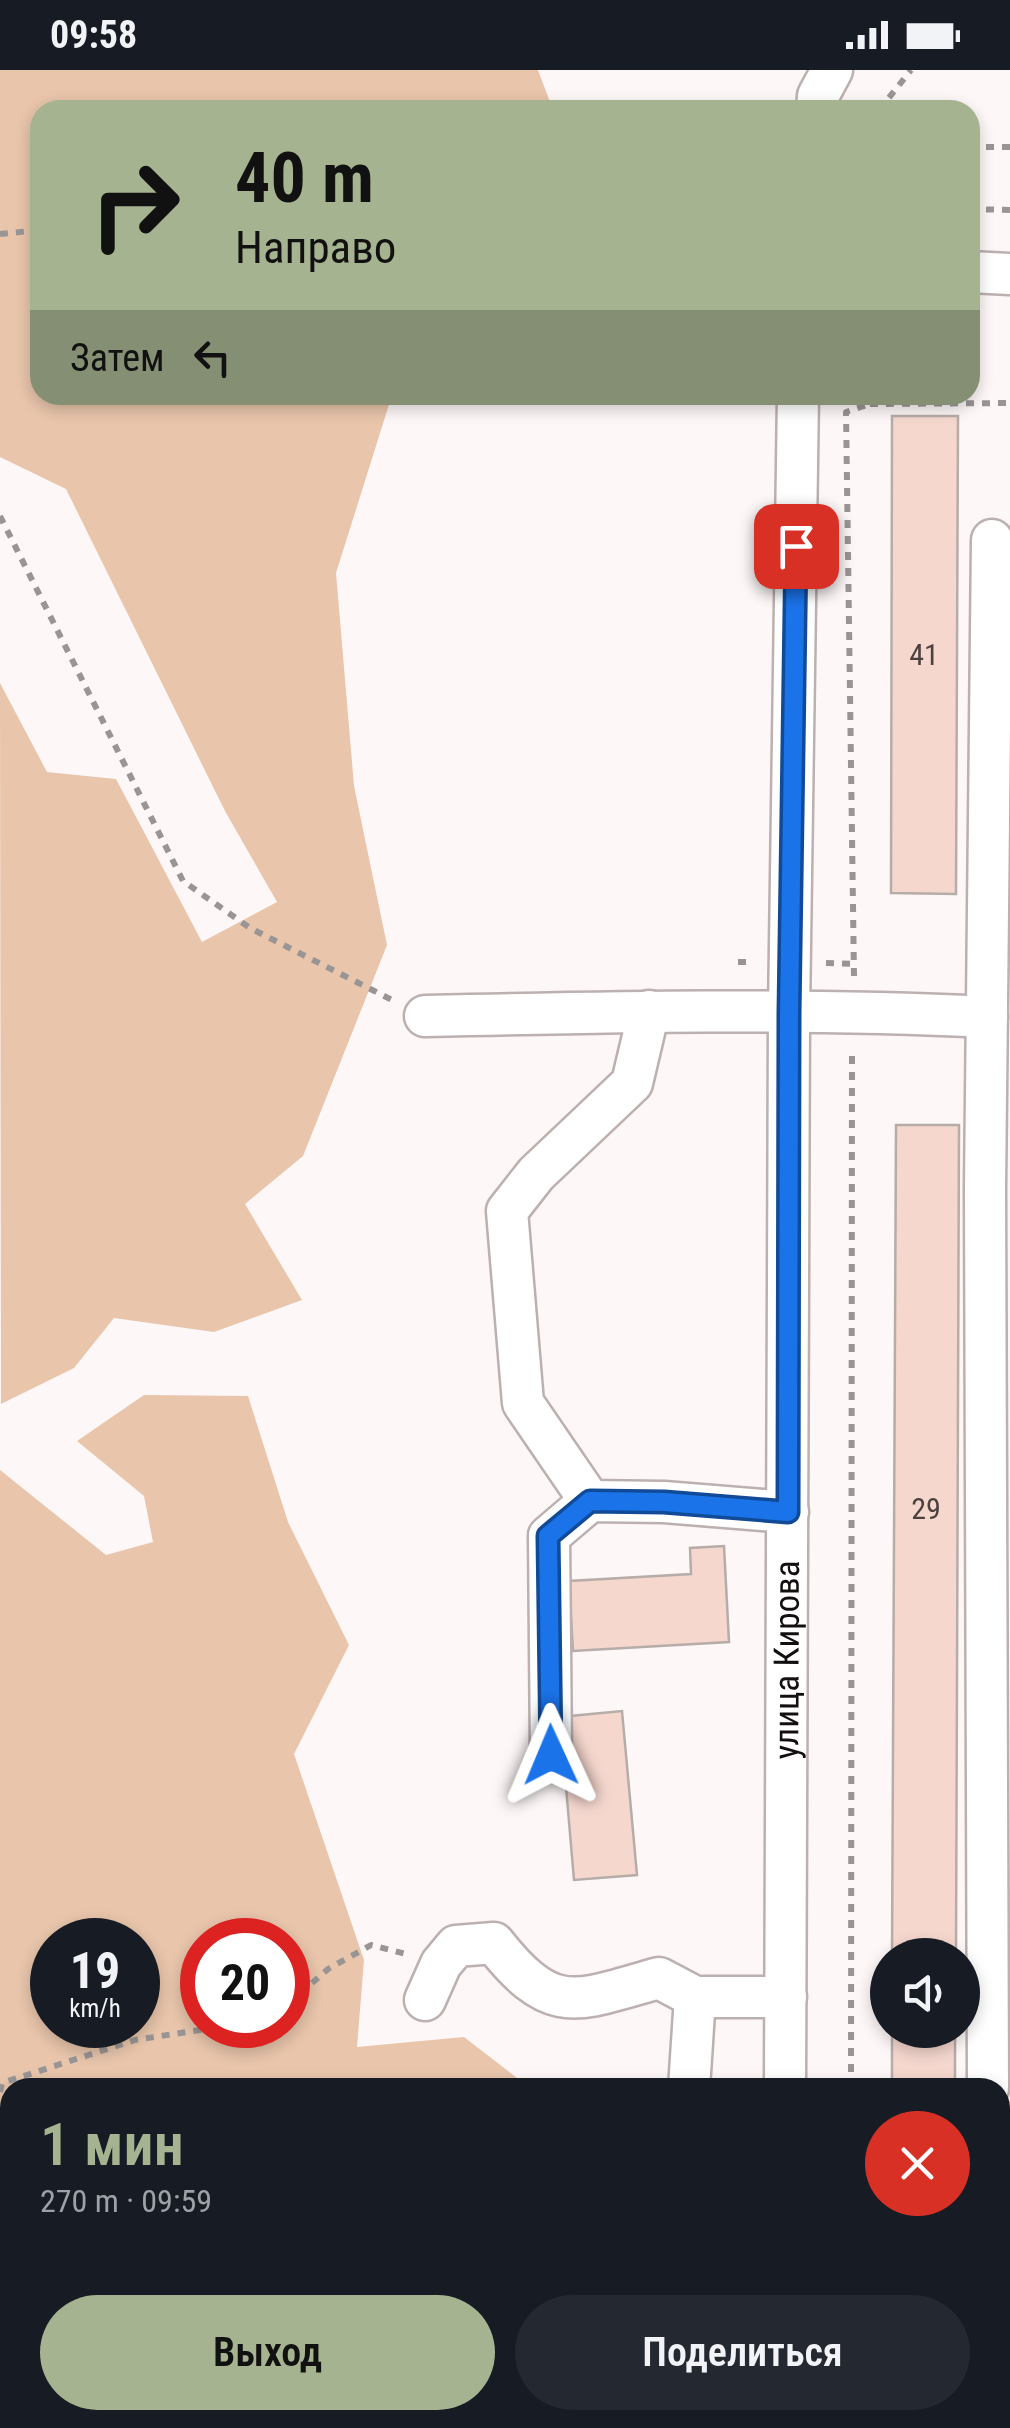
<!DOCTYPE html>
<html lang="ru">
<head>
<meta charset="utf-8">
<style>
	:root { --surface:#171b24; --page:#242831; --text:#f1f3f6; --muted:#9ea1a6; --accent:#a6b390 }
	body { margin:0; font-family:"Roboto Condensed",sans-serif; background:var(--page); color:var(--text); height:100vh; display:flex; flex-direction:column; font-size:38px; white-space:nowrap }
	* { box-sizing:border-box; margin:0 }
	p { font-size:32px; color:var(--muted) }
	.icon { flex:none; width:55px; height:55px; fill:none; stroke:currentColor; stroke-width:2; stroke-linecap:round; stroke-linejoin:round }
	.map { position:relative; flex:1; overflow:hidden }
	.panel { position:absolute; left:0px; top:2008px; width:1010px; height:352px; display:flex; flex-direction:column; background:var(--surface); border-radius:30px 30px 0 0; box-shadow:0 5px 15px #0003 }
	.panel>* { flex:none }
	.guide { position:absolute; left:30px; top:30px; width:950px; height:305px; border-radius:30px; box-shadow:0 5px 15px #0003; background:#a6b390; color:#111; overflow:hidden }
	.fabs { position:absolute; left:870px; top:1868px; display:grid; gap:20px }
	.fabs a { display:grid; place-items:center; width:110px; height:110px; border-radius:50%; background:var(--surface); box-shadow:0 5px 15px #0003; font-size:50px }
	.speed { position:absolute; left:30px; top:1848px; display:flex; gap:20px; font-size:50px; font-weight:700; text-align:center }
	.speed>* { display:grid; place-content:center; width:130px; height:130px; border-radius:50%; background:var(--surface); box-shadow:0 5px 15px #0003; line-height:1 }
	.speed small { font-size:25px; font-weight:400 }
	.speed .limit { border:15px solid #d22; background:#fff; color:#111 }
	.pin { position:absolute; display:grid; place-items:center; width:85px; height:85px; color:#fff; margin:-42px; border-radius:20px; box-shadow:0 5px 15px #0006 }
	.me { position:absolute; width:110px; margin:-55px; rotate:359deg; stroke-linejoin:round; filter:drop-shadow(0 0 8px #0008) }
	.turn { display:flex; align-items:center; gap:35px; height:210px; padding:0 40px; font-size:45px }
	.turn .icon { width:130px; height:130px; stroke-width:2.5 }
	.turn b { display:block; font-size:70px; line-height:85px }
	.then { display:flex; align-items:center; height:95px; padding:0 40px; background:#0003; gap:20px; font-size:38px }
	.round { display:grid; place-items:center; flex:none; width:105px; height:105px; border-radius:52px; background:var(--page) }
	.summary { display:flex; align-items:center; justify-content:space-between; height:170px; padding:0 40px }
	h1 { font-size:60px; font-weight:600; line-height:75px; color:var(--accent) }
	.cta { display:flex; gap:20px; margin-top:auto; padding:20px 40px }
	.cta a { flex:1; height:115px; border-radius:60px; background:var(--accent); color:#111; font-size:40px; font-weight:600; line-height:115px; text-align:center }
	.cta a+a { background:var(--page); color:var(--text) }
	.status { display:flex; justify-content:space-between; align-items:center; height:70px; padding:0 50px; background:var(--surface); direction:ltr }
	.status svg { height:28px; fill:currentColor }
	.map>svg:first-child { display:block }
	.green { fill:#e8c5ab; fill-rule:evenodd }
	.building { fill:#f5d7ce; stroke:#b6aca8; stroke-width:2.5 }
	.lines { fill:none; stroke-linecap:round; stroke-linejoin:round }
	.minor-casing { stroke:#bcb0b0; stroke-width:45 }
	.path { stroke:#9a9595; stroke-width:6; stroke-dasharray:8 8; stroke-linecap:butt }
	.minor { stroke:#fff; stroke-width:40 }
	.route-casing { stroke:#114b97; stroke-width:25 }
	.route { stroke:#1a73e8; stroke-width:18 }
	.labels { text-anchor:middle; stroke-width:9; stroke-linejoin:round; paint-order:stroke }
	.number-label { font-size:30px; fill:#4c413f }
	.street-label { font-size:35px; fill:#130f0f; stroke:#fef7f7 }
</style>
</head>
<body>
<div class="status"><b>09:58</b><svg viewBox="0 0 49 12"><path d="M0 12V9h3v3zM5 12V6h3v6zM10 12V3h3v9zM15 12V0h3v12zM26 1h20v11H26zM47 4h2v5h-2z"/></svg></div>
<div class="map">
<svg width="1010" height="2358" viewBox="0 0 1010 2358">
	<rect width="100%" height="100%" fill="#fef7f7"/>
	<path class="green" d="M0 0H538L553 40H40V325H392L336 503 354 716 387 875 303 1086 245 1134 302 1230 214 1262 114 1248 74 1298 1 1334 0 613 47 702 116 709 202 872 277 832 225 741 66 419 0 387Z
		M144 1325 248 1326 288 1452 349 1575 294 1684 364 1890 357 1977 464 1967 526 2015 525 2018H10V2350H299L291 2358H0V1400L106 1485 153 1472 144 1426 77 1371ZM52 1870H138V1955H52ZM202 1870H288V1955H202Z"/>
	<path class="building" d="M892 346H958L956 824 891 823Z
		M896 1055H959L956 1885H892Z
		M724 1476 729 1572 573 1581 569 1511 691 1504 690 1478Z
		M622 1641 637 1805 574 1810 560 1647Z
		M892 1960H955V2018H892Z
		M890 2350H954V2358H890Z"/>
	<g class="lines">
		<defs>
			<g id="minor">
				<path d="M817 40 818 26 832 0"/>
				<path d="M970 202 1010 204"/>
				<path d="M425 946C613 942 800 938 987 947"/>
				<path d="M590 1431 523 1333 507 1141 536 1104 632 1013 649 941"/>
				<path d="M551 1685 549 1466 590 1431 664 1432 788 1442"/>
				<path d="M425 1930 441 1894 456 1876 494 1873C553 1948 576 1931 659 1908L695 1927H786"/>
				<path d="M689 2018 695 1927"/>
				<path id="s1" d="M785 2018 789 943 798 325"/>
				<path d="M988 2018 985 1118 992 470"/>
				<path d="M1000 2109 1010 2116"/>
				<path d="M694 2350 695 2358"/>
				<path d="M781 2358V2350"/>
				<path d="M988 2358V2350"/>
			</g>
		</defs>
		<use href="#minor" class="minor-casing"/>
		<path class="path" d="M879 40 911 0
			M970 77H1010
			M970 139 1010 140
			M0 164 40 160
			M870 334 1010 333
			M0 446 183 811 250 858 396 932
			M738 892H754
			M826 893 855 894
			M854 906 846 342 870 334V325
			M288 1934 328 1899 371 1875 406 1884
			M851 2018 852 979
			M0 2022 2 2013 135 1970 232 1955
			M848 2358V2350"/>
		<use href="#minor" class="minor"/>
	</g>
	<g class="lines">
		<defs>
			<path id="route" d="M551 1685 548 1466 590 1431 664 1432 788 1442 789 943 796 476"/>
		</defs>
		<use href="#route" class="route-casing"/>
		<use href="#route" class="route"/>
	</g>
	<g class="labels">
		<g class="number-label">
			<text x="924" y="595">41</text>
			<text x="926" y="1449">29</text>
		</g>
		<g class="street-label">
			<text dy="12" stroke="none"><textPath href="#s1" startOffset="428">улица Кирова</textPath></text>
		</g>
	</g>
</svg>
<div class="fabs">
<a><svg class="icon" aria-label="sound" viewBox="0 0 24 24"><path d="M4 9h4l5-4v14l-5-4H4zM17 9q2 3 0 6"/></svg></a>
</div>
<div class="speed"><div>19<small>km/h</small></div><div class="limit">20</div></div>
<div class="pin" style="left:796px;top:476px;background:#d93025"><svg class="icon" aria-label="arrive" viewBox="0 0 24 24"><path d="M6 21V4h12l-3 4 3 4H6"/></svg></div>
<svg class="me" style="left:551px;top:1685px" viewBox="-20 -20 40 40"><path d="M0-17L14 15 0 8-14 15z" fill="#1a73e8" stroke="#fff" stroke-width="4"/></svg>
<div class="guide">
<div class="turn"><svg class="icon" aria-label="right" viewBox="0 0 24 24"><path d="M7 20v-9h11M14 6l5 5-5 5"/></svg><div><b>40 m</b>Направо</div></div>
<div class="then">Затем<svg class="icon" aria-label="left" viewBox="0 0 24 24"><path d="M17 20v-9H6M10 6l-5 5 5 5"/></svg></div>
</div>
<section class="panel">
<div class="summary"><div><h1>1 мин</h1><p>270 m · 09:59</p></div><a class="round" style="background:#d93025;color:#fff"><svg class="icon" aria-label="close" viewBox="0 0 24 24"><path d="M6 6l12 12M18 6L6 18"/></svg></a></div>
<div class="cta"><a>Выход</a><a>Поделиться</a></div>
</section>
</div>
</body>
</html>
